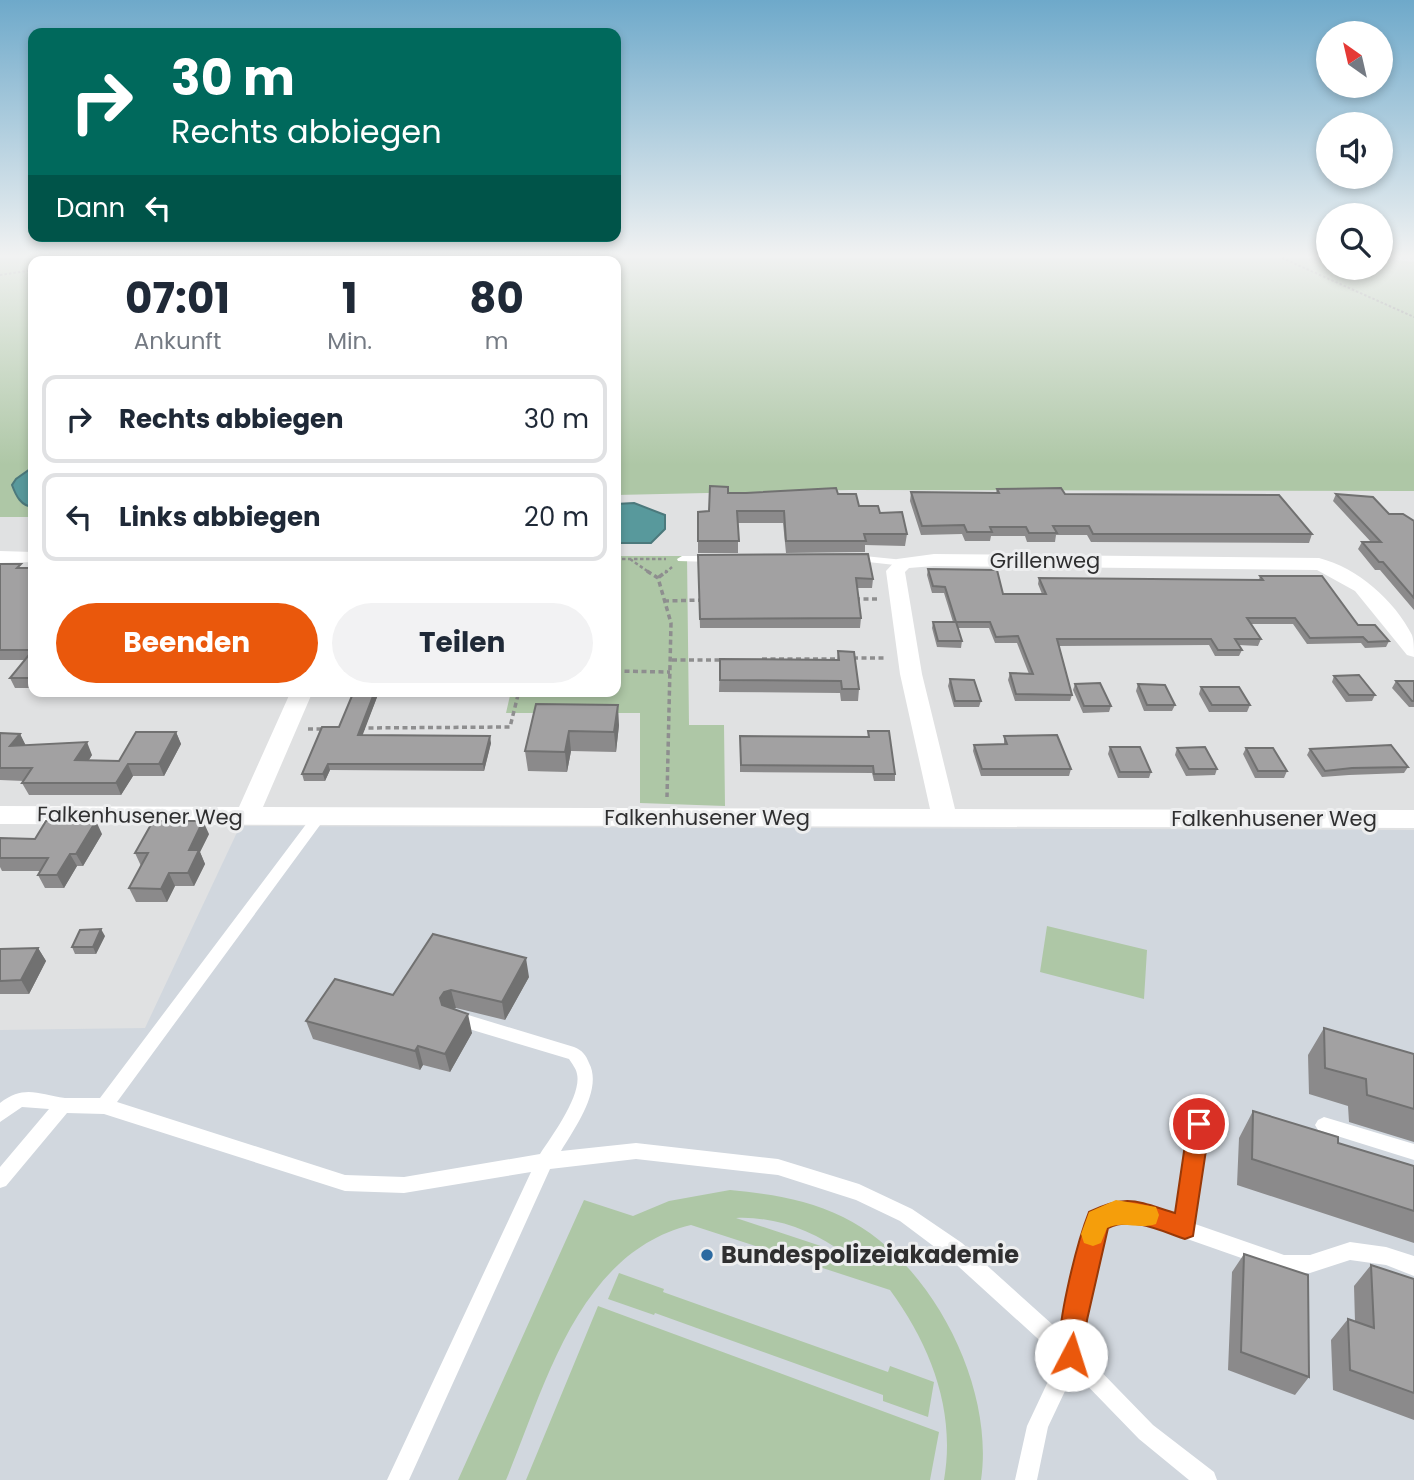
<!DOCTYPE html>
<html lang="de">
<head>
<meta charset="utf-8">
<style>
	:root { --surface:#fff; --page:#f2f2f3; --text:#1f2937; --muted:#747a83; --line:#e0e1e3; --accent:#ea580c }
	body { margin:0; font-family:Poppins,sans-serif; background:var(--page); color:var(--text); height:100vh; display:flex; flex-direction:column; font-size:26px; white-space:nowrap }
	* { box-sizing:border-box; margin:0 }
	p { font-size:23px; color:var(--muted) }
	.icon { flex:none; width:38px; height:38px; fill:none; stroke:currentColor; stroke-width:2; stroke-linecap:round; stroke-linejoin:round }
	.map { position:relative; flex:1; overflow:hidden }
	.sheet { position:absolute; left:28px; top:256px; width:593px; height:441px; display:flex; flex-direction:column; background:var(--surface); border-radius:14px; box-shadow:0 4px 10px #0003 }
	.sheet>* { flex:none }
	.hud { position:absolute; left:28px; top:28px; width:593px; height:214px; border-radius:14px; box-shadow:0 4px 10px #0003; background:#00695c; color:#fff; overflow:hidden }
	.needle { width:46px; rotate:326deg }
	.fabs { position:absolute; left:1316px; top:21px; display:grid; gap:14px }
	.fabs a { display:grid; place-items:center; width:77px; height:77px; border-radius:50%; background:var(--surface); box-shadow:0 4px 10px #0003; font-size:35px }
	.pin { position:absolute; display:grid; place-items:center; width:60px; height:60px; color:#fff; margin:-30px; border:4px solid #fff; border-radius:50%; box-shadow:0 2px 7px #0007 }
	.me { position:absolute; width:77px; margin:-38px; rotate:5deg; stroke-linejoin:round; filter:drop-shadow(0 0 5px #0008) }
	.turn { display:flex; align-items:center; gap:24px; height:147px; padding:0 28px; font-size:32px }
	.turn .icon { width:91px; height:91px; stroke-width:2.5 }
	.turn b { display:block; font-size:49px; line-height:60px }
	.then { display:flex; align-items:center; height:66px; padding:0 28px; background:#0003; gap:14px; font-size:26px }
	.eta { display:flex; justify-content:space-evenly; align-items:center; height:119px; text-align:center }
	.eta b { font-size:42px; font-weight:700; line-height:49px }
	.primary-button { display:flex; gap:14px; margin-top:auto; padding:14px 28px }
	.primary-button a { flex:1; height:80px; border-radius:42px; background:var(--accent); color:#fff; font-size:28px; font-weight:700; line-height:80px; text-align:center }
	.primary-button a+a { background:var(--page); color:var(--text) }
	ul { padding:0; list-style:none }
	li { display:flex; align-items:center; gap:21px; height:88px; margin:0 14px 10px; padding:0 14px; border:4px solid var(--line); border-radius:14px }
	li div { flex:1 }
	li b { display:block; font-size:26px }
	li em { font-style:normal }
	.map>svg:first-child { display:block }
	.built { fill:#d1d7de }
	.green { fill:#aec7a6; fill-rule:evenodd }
	.water { fill:#58999c; stroke:#4c797c; stroke-width:2 }
	.lines { fill:none; stroke-linecap:round; stroke-linejoin:round }
	.path-far2 { stroke:#8e8e8f; stroke-width:2; stroke-dasharray:2.5 2; stroke-linecap:butt }
	.path-far1 { stroke:#8e8e8f; stroke-width:2.5; stroke-dasharray:3.5 2.5; stroke-linecap:butt }
	.path { stroke:#8e8e8f; stroke-width:3.5; stroke-dasharray:5 3.5; stroke-linecap:butt }
	.lane { fill:#fff; fill-rule:evenodd }
	.street { fill:#fff; fill-rule:evenodd }
	.wall { fill:#8b8a8b }
	.shaded-wall { fill:#717171 }
	.building { fill:#a2a1a2; stroke:#717171; stroke-width:2 }
	.route { fill:#ea580c; stroke:#983908; stroke-width:2 }
	.slow { fill:#f59e0b }
	.poi-dot { fill:#2c6aa1; stroke:#edeeef; stroke-width:2.5 }
	.labels { text-anchor:middle; stroke-width:6; stroke-linejoin:round; paint-order:stroke }
	.street-label { font-size:21px; fill:#2f2f30; stroke:#edeeef }
	.near-poi-label { font-size:24px; font-weight:bold; fill:#2f2f30; stroke:#edeeef; text-anchor:start }
</style>
</head>
<body>
<div class="map">
<svg width="1414" height="1480" viewBox="0 0 1414 1480">
	<rect width="100%" height="100%" fill="#e0e1e2"/>
	<path class="built" d="M240 826 1414 830V1480H0V1030L145 1028Z"/>
	<path class="green" d="M0 258H1328V268H1381V258L1414 262V491L849 490 616 495V261H33V467L16 479 12 485 27 506 33 507V517H0Z
		M616 556H687L689 725H724L725 806 640 803V713H506L511 691H616Z
		M1047 926 1147 950 1144 999 1040 972Z
		M730 1190C770 1194 807 1199 843 1217 930 1259 995 1385 981 1480H944C956 1411 931 1346 890 1290L691 1225C578 1252 545 1387 506 1480H458L584 1200 633 1216 669 1201ZM736 1218C775 1216 814 1231 845 1254Z
		M619 1273 664 1289 663 1292 888 1372 890 1366 934 1382 928 1417 883 1401V1395L655 1313 654 1315 608 1299Z
		M598 1306 939 1432 930 1480H526Z"/>
	<path class="water" d="M33 467V507C21 506 16 496 12 485L16 479Z
		M634 503 665 515V529L651 543H616V504Z"/>
	<g class="lines">
		<path class="path-far2" d="M1282 258 1414 317
			M85 261 100 258
			M0 275 33 270"/>
		<path class="path-far1" d="M616 559H666
			M630 559 650 573
			M665 573 672 567"/>
		<path class="path" d="M647 571 658 578 671 623 667 797
			M659 577 667 571
			M855 599H879
			M664 601 704 600
			M853 658H887
			M762 659H841
			M672 660H722
			M616 671 670 672
			M360 728 510 727 519 691
			M308 729H325"/>
		<path class="lane" d="M854 555 904 560 909 563 904 566 850 560 849 558Z
			M682 556H713L718 559 713 562 678 561 677 559Z
			M318 813 323 815 325 818 323 821 117 1102 345 1175 404 1177 540 1154C552 1136 582 1095 577 1074 576 1068 572 1064 569 1059L449 1023 447 1018 449 1013 455 1011 574 1047C582 1050 586 1055 589 1063 603 1089 575 1128 561 1151L636 1143 778 1159 859 1184 912 1209 962 1243 1063 1334 1064 1320 1091 1215 1116 1202 1136 1203 1177 1217 1190 1124 1193 1119 1199 1116 1205 1119 1208 1124 1195 1224 1284 1255H1310L1350 1242 1386 1247 1414 1256V1276L1386 1265 1350 1260 1310 1273H1284L1136 1221 1118 1220 1106 1227 1084 1320 1081 1351 1153 1425 1214 1472 1217 1480H1189L1139 1439 1074 1372 1048 1427 1037 1480H1015L1027 1426 1059 1358 948 1257 900 1221 856 1200 778 1175 636 1159 550 1169 409 1480H387L531 1172 404 1193 345 1191 104 1114 67 1113 6 1186 0 1188V1167L49 1109 22 1107 0 1122V1103C25 1084 39 1095 65 1098 77 1098 88 1098 100 1098L313 815Z
			M1324 1117 1414 1144V1160L1318 1130 1315 1125 1318 1120Z"/>
		<path class="street" d="M0 551 33 552V562L0 563Z
			M934 554 1319 558C1358 568 1394 600 1412 635 1414 641 1414 650 1414 657L1407 655 1355 591 1317 570 934 566 909 568 905 572 922 674 955 809 1414 810V828L0 824V806L239 807 291 691H313L263 807 930 809 900 674 886 571 897 559Z"/>
	</g>
	<path class="wall" d="M997 489 1065 494 1312 534 1309 543 1091 542 1087 535H1056L1055 542H1027L1025 536H991L990 541H965L962 534 921 535 910 501 911 492 996 493Z
		M728 493 838 494 859 506 880 513 907 534 905 546 865 545V552L786 553 783 523H738V553H698V512L709 511Z
		M1336 494 1389 514 1414 521V610L1380 570H1375L1358 549 1362 542H1371L1333 501Z
		M698 555 873 579 872 588H857L861 618 860 628H700Z
		M0 564 23 568H33V688H15L10 678 25 660H0Z
		M928 569 1003 594H1042L1038 584 1039 578 1259 580 1260 576 1389 641 1386 647 1365 648 1361 643 1307 644 1293 624H1251L1261 639 1258 646 1239 645 1242 650 1239 656H1215L1209 645 1059 646 1072 695 1070 701H1015L1008 680 1010 673 1029 674 1017 643H995L989 628H958L962 641 961 648 937 647 932 628 933 622H953L944 593H932L927 575Z
		M838 651 859 689 858 701H841L840 693 719 692 720 659 837 660Z
		M1334 676 1375 695 1372 701 1346 702 1332 682Z
		M950 679 981 701 979 707H954L948 686Z
		M1396 681H1414V707H1409L1392 688Z
		M1075 684 1111 706 1109 712 1083 713 1073 690Z
		M1138 684 1175 705 1172 711H1144L1136 691Z
		M1201 687 1250 705 1247 712H1209L1199 694Z
		M354 691H499L379 692 362 735 491 743 484 771 330 770 325 781H304L302 774 339 727Z
		M536 704 619 725 616 752 571 751 567 772 528 771 525 751Z
		M868 731 895 774V781H874L872 773 740 772V736L868 737Z
		M176 732 181 744 164 776H133L121 795H29L22 783 24 781 0 780V733L20 734 26 746 92 755 89 760 119 761Z
		M1004 736 1071 769 1069 776H981L973 751 974 745 1004 744Z
		M1110 747 1151 772 1149 778H1118L1108 754Z
		M1177 748 1217 769 1215 775 1186 776 1175 755Z
		M1246 748 1287 771 1284 778H1255L1243 754Z
		M1310 749 1408 767 1404 773 1349 775 1322 777 1307 755Z
		M102 834 83 866H77L64 888H45L38 875 40 871H2L0 867V838L35 839Z
		M209 834 200 852 205 864 194 886H175L167 902H136L129 888 141 866 135 853Z
		M105 936 96 954H75L72 947Z
		M38 948 46 961 29 994H0V949Z
		M529 977 505 1020 456 1008 453 1009 472 1033 450 1072 423 1065 420 1070 313 1039 306 1021 393 995Z
		M1324 1028 1414 1054V1142L1349 1122 1348 1106 1309 1094 1308 1055Z
		M1253 1111 1338 1143 1414 1166V1243L1237 1185 1239 1138Z
		M1244 1254 1309 1377 1295 1395 1228 1370 1232 1272Z
		M1371 1265 1414 1279V1420L1333 1390 1331 1340 1348 1319 1355 1322 1354 1286Z"/>
	<path class="shaded-wall" d="M375 691 379 692 360 742 358 735Z
		M618 705 619 725 616 752 614 732Z
		M569 731 571 751 567 772 565 752Z
		M176 732 181 744 164 776 159 764Z
		M20 734 26 746H10Z
		M490 736 491 743 484 771 483 764Z
		M87 742 92 755 80 773 75 760Z
		M128 764 133 776 121 795 116 783Z
		M328 764 330 770 325 781 323 774Z
		M96 821 102 834 83 866 76 854Z
		M203 821 209 834 200 852 205 864 194 886 188 873 189 850Z
		M70 854 77 866 64 888 57 875Z
		M169 873 175 886 167 902 161 889Z
		M101 929 105 936 96 954 93 947Z
		M38 948 46 961 29 994 21 980Z
		M526 958 529 977 505 1020 502 1002Z
		M451 990 456 1008 448 1011 445 1017 440 998 444 992Z
		M468 1014 472 1033 450 1072 445 1054Z
		M418 1046 423 1065 420 1070 415 1051Z"/>
	<path class="building" d="M710 486 728 487V493H746L836 488 838 494H856L859 506H878L880 513 902 512 907 534H864L866 541H786L784 511H737L739 541H698V512L709 511Z
		M1061 488 1065 494 1279 495 1312 534H1093L1089 526H1053L1057 533H1029L1026 527H990L992 532H967L964 525 922 526 911 492 999 493 997 489Z
		M1336 494 1373 497 1389 514H1403L1414 521V598L1383 562H1379L1362 542H1381Z
		M868 554 873 579 856 578 861 618 700 619 698 555Z
		M0 564H21L17 568H33V678H10L33 650H0Z
		M928 569 997 570 1003 594H1046L1039 578 1263 580 1260 576H1322L1358 625H1375L1389 641 1368 642 1363 637 1310 638 1295 618H1247L1261 639H1235L1242 650H1218L1211 639H1057L1072 695 1016 694 1010 673 1033 674 1018 636 996 637 990 622H956L945 587 933 586Z
		M933 622H956L962 641H938Z
		M838 651 854 652 859 689H842L841 681 720 680V659L839 660Z
		M1359 675 1375 695H1349L1334 676Z
		M950 679 974 680 981 701H955Z
		M1396 681H1414V701H1412Z
		M1100 683 1111 706H1084L1075 684Z
		M1138 684 1165 685 1175 705H1147Z
		M1201 687H1239L1250 705H1212Z
		M354 691H375L358 735 490 736 483 764H328L323 774H302L322 727H339Z
		M536 704 618 705 614 732 569 731 565 752 525 751Z
		M868 731H889L895 774H874L873 766 741 765 740 736 869 737Z
		M136 732H176L159 764H128L116 783H22L32 768H0V733L20 734 10 746 87 742 75 760 119 761Z
		M1057 735 1071 769H982L974 745 1007 744 1004 736Z
		M1391 745 1408 767 1352 768 1325 771 1310 749Z
		M1110 747H1140L1151 772H1120Z
		M1205 747 1217 769H1189L1177 748Z
		M1246 748H1273L1287 771H1258Z
		M46 821H96L76 854H70L57 875H38L48 858H0V838L35 839Z
		M153 821H203L189 850H199L188 873H169L161 889 129 888 148 853H135Z
		M101 929 93 947H72L80 930Z
		M433 934 526 958 502 1002 451 990 444 992 440 998 442 1005 468 1014 445 1054 418 1046 415 1051 306 1021 335 979 393 995Z
		M38 948 21 980 0 981V949Z
		M1324 1028 1414 1054V1109L1367 1095 1366 1079 1325 1068Z
		M1253 1111 1338 1137V1143L1414 1166V1211L1252 1159Z
		M1244 1254 1308 1275 1309 1377 1241 1352Z
		M1371 1265 1414 1279V1393L1350 1370 1348 1319 1374 1328Z"/>
	<linearGradient id="sky" x2="0" y2="1"><stop stop-color="#6ea9ca"/><stop offset="0.55" stop-color="#f1f2f2"/><stop offset="1" stop-color="#f1f2f2" stop-opacity="0"/></linearGradient>
	<rect width="1414" height="465" fill="url(#sky)"/>
	<path class="route" d="M1199 1114 1207 1117 1210 1124 1193 1236 1185 1239C1161 1231 1132 1216 1108 1228L1087 1320 1084 1355 1080 1364 1071 1368 1062 1364C1051 1339 1078 1240 1089 1212 1127 1194 1136 1201 1175 1213L1188 1124 1191 1117Z"/>
	<path class="slow" d="M1116 1200 1156 1207 1159 1215 1156 1224C1139 1230 1123 1220 1107 1228L1101 1243 1093 1246 1084 1243 1081 1234 1089 1212Z"/>
	<circle class="poi-dot" cx="707" cy="1255" r="7"/>
	<g class="labels">
		<g class="street-label">
			<text x="1045" y="568">Grillenweg</text>
			<text transform="translate(140 816) rotate(1)" y="7">Falkenhusener Weg</text>
			<text x="707" y="825">Falkenhusener Weg</text>
			<text x="1274" y="826">Falkenhusener Weg</text>
		</g>
		<g class="near-poi-label">
			<text x="721" y="1263">Bundespolizeiakademie</text>
		</g>
	</g>
</svg>
<div class="fabs">
<a><svg class="needle" viewBox="-14 -14 28 28"><path d="M0-13l5 13h-10z" fill="#e53935"/><path d="M0 13l5-13h-10z" fill="#747a83"/></svg></a>
<a><svg class="icon" aria-label="sound" viewBox="0 0 24 24"><path d="M4 9h4l5-4v14l-5-4H4zM17 9q2 3 0 6"/></svg></a>
<a><svg class="icon" aria-label="search" viewBox="0 0 24 24"><circle cx="10" cy="10" r="6"/><path d="M15 15l6 6"/></svg></a>
</div>
<div class="pin" style="left:1199px;top:1124px;background:#d93025"><svg class="icon" aria-label="arrive" viewBox="0 0 24 24"><path d="M6 21V4h12l-3 4 3 4H6"/></svg></div>
<svg class="me" style="left:1071px;top:1355px" viewBox="-20 -20 40 40"><circle r="19" fill="#fff"/><path d="M0-13L10 11 0 6-10 11z" fill="#ea580c"/></svg>
<div class="hud">
<div class="turn"><svg class="icon" aria-label="right" viewBox="0 0 24 24"><path d="M7 20v-9h11M14 6l5 5-5 5"/></svg><div><b>30 m</b>Rechts abbiegen</div></div>
<div class="then">Dann<svg class="icon" aria-label="left" viewBox="0 0 24 24"><path d="M17 20v-9H6M10 6l-5 5 5 5"/></svg></div>
</div>
<section class="sheet">
<div class="eta">
<div><b>07:01</b><p>Ankunft</p></div>
<div><b>1</b><p>Min.</p></div>
<div><b>80</b><p>m</p></div>
</div>
<ul>
<li><svg class="icon" aria-label="right" viewBox="0 0 24 24"><path d="M7 20v-9h11M14 6l5 5-5 5"/></svg><div><b>Rechts abbiegen</b></div><em>30 m</em></li>
<li><svg class="icon" aria-label="left" viewBox="0 0 24 24"><path d="M17 20v-9H6M10 6l-5 5 5 5"/></svg><div><b>Links abbiegen</b></div><em>20 m</em></li>
</ul>
<div class="primary-button"><a>Beenden</a><a>Teilen</a></div>
</section>
</div>
</body>
</html>
